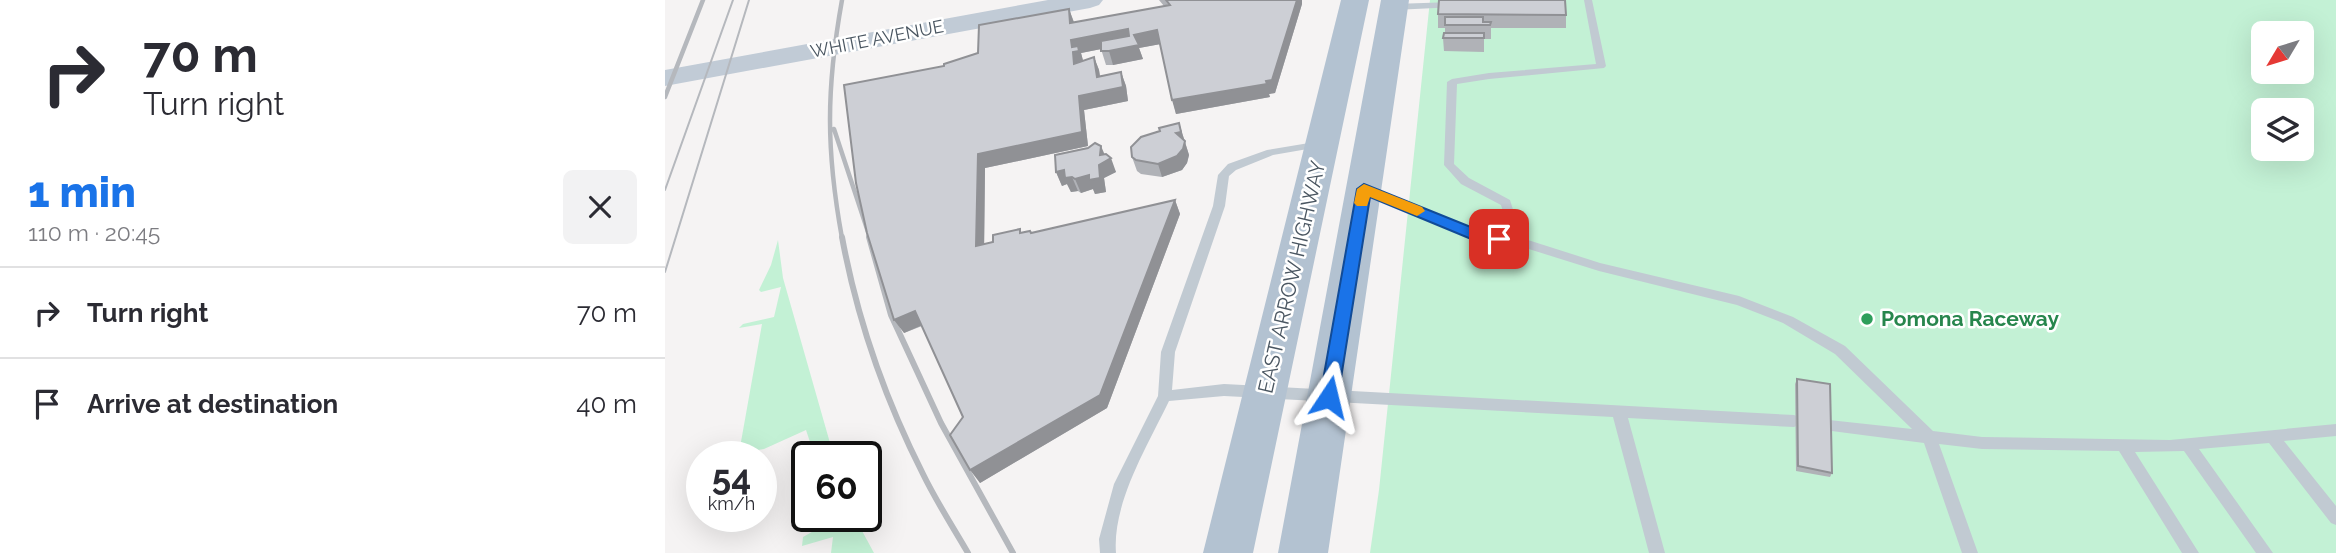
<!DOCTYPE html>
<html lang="en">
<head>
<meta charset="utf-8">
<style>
	:root { --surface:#fff; --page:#f2f2f3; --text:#2b2b33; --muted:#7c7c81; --line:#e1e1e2; --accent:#1a73e8 }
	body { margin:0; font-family:Raleway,sans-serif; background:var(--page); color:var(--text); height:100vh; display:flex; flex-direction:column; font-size:26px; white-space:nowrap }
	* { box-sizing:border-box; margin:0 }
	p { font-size:23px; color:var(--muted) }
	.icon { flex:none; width:38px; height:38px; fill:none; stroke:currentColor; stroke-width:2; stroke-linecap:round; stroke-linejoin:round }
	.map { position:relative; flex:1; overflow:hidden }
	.panel { display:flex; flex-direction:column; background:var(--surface); width:665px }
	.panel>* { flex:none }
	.hud { background:#fff; color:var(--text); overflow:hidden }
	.needle { width:46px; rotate:232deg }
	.controls { position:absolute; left:1586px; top:21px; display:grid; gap:14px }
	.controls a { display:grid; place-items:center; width:63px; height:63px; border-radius:10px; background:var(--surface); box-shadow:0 7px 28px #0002; font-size:35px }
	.speed { position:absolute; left:21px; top:441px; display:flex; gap:14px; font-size:35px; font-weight:700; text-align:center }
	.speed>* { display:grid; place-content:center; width:91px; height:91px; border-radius:50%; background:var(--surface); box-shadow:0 7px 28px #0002; line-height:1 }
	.speed small { font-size:18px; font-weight:400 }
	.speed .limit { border:4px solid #111; border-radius:10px; background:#fff; color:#111 }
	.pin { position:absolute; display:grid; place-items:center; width:60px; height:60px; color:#fff; margin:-30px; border-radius:14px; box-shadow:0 4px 10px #0006 }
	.me { position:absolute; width:77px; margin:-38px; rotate:10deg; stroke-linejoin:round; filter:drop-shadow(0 0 5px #0008) }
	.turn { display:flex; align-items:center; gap:24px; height:147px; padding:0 28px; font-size:32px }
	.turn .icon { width:91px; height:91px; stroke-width:2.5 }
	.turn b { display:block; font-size:49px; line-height:60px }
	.round { display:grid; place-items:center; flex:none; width:74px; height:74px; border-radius:10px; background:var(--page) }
	.headline { display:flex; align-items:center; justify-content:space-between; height:119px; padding:0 28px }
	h1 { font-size:42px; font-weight:800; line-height:52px; color:var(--accent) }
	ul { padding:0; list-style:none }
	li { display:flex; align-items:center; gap:21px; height:91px; padding:0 28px; border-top:2px solid var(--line) }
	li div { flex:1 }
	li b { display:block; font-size:26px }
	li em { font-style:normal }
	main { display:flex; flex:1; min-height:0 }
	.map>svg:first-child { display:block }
	.green { fill:#c3f1d5; fill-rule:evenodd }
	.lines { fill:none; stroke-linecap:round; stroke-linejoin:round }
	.service { fill:#c1cad2; fill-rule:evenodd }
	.secondary { fill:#c1cbd6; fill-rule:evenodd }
	.primary { fill:#b3c2d1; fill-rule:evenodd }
	.tram { stroke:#b5b8bd; stroke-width:2 }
	.rail-far1 { stroke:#b5b8bd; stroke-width:4.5 }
	.rail { stroke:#b5b8bd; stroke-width:6 }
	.wall { fill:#b0b2b7 }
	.shaded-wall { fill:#909195 }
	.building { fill:#cdcfd5; stroke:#909195; stroke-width:2 }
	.route { fill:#1a73e8; stroke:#114b97; stroke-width:2 }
	.slow { fill:#f59e0b }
	.leisure-dot { fill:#2e9e5b; stroke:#fff; stroke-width:2.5 }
	.labels { text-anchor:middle; stroke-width:5; stroke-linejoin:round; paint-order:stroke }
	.far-street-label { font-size:18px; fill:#4a5661; stroke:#fff }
	.street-label { font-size:21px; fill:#4a5661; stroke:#fff }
	.leisure-label { font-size:21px; font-weight:bold; fill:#27864d; stroke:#fff; text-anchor:start }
</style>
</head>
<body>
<main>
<section class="panel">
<div class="hud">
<div class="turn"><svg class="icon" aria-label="right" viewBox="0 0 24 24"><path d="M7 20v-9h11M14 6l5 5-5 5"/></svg><div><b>70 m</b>Turn right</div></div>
</div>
<div class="headline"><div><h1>1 min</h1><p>110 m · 20:45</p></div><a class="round"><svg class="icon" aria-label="close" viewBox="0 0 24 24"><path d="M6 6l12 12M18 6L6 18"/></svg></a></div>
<ul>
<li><svg class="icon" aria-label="right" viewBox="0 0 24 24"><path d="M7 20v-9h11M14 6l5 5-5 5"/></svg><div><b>Turn right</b></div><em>70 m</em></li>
<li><svg class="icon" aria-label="arrive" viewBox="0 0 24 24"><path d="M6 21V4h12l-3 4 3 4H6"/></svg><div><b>Arrive at destination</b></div><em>40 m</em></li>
</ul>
</section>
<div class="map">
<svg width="1671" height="553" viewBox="0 0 1671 553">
	<rect width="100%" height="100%" fill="#f5f3f3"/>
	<path class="green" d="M765 0H1671V553H705L714 490ZM1598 33H1636V72H1598ZM1598 110H1636V149H1598Z
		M113 240 118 278 169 457H150L141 430 99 449 74 453 97 324 74 328 78 324 109 317 116 287 96 292 94 290 106 265Z
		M167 516H189L209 553H166L168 537 137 546 138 537 168 520Z"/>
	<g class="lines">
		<path class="service" d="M919 0H927L941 66 939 68 824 79 792 84 789 164 804 178 845 200 857 238 935 263 1074 296 1128 317 1180 346 1268 431 1317 437 1505 440 1671 424V436L1619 441 1671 506V525L1666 523 1604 443 1534 449 1608 553H1591L1519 451 1470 452 1534 553H1517L1454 451 1317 449 1274 444 1313 553H1297L1259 443 1159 430 1157 426 1159 422 1164 420 1247 429 1170 354 1118 323 1072 305 934 271 851 245 812 240 695 193 693 190 695 187H703L818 233 845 236 836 205 796 184 779 165 782 82 787 79 824 73 931 64Z
			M788 2 791 3V7L729 10 725 7 729 4Z
			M656 141 660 142 661 144 660 146 608 155 571 170 564 176 560 206 510 352 507 390 559 384 1129 415 1134 417 1136 421 1134 425 1129 427 963 418 1000 553H984L948 417 559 396 504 401C483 445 447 503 451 553H435L434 539 449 484 493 396 496 352 548 206 553 175 563 164 602 150Z"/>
		<path class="secondary" d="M383 0H438L434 5 425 8 0 86V70Z"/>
		<path class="primary" d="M676 0H704L588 553H538Z
			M716 0H744L663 553H613Z"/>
		<path class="tram" d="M0 190 68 0
			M0 272 84 0"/>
		<path class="rail-far1" d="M177 0C161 89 161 150 177 238
			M0 97 38 0
			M169 129 205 238"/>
		<path class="rail" d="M177 237C192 318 221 401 258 474 271 501 288 527 303 553
			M204 237 226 315 276 423 348 553"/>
	</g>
	<path class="wall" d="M494 0H637V4L610 93 604 94 605 97 511 114 495 44 474 48 478 59 448 65H441L436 49 416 53 418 61 429 57 434 70 435 76 456 72 461 86 463 101 419 110 423 146 320 168 319 244 356 233H366L510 200 515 214 442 408 315 483 298 417 257 326 239 333 279 66 313 53 404 9 409 22 499 6Z
		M773 14 901 15V28H826V39H819V52L779 51 778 38 780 33V28H773Z
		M514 123 524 155 522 163 517 170 497 177 476 174 472 171 467 157 495 131Z
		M440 154 451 172 439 178 441 192 430 194 428 189 416 193 413 191 406 192 402 184 397 186 391 172Z
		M1132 379 1167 473 1165 477 1131 471 1130 384Z"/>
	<path class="shaded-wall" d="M632 0H637V4L610 93 604 94 605 97 511 114 507 100Z
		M404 9 409 23H405Z
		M463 29 467 43 416 53 419 64H409L406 40Z
		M492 30 496 44 474 48 478 59 448 65 444 51 469 35Z
		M429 57 434 70 437 91 432 77Z
		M456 72 461 86 463 101 419 110 423 146 320 168 319 260 311 246 313 154Z
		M514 123 524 155 522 163 517 170 497 177 493 164Z
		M436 146 442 160 446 158 451 172 439 178 441 192 430 194 428 189 416 193 410 179 434 165Z
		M399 170 407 177 413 191 406 192 402 184 397 186 391 172Z
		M510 200 515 214 442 408 315 483 305 470Z
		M250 311 260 324 239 333 229 320Z"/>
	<path class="building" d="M501 0H632L607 80 601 81 602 84 507 100 492 30 469 35 474 45 444 51H436V41L464 36 463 29 406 40 407 47 413 46 414 51 408 52 409 64 429 57 432 77 456 72 458 87 414 96 417 132 313 154 311 246 328 242V235L355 229V233L365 231 366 233 510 200 435 395 305 470 285 435 298 417 250 311 229 320 202 233 191 183 179 85 279 66V64L313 53 314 25 404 9 405 23 505 5Z
		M774 0H900L901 15 773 14Z
		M780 17H818V22H826L825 25H780Z
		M779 33H819V38H778Z
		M514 123 516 132 511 133 520 141 518 149 512 156 493 164 471 160 467 157 466 147 476 137 495 131 494 128Z
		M430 143 436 146 435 155 441 154 446 158 434 165 435 178 424 180V175L410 179 407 177 400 178 399 170 391 172 390 155 423 148Z
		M1132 379 1165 384 1167 473 1133 466Z"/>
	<path class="route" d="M699 184 818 232 840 235 842 239 834 244 811 241 705 197 673 397 670 402 664 404 658 402 655 397 692 189Z"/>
	<path class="slow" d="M699 184 757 207 760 211 752 216 705 197 702 206H692L689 203 692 189Z"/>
	<circle class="leisure-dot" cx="1202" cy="319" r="7"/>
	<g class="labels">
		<g class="far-street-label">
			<text transform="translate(212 39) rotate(-11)" y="6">WHITE AVENUE</text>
		</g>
		<g class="street-label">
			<text transform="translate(627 277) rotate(-77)" y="7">EAST ARROW HIGHWAY</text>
		</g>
		<g class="leisure-label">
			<text x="1216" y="326">Pomona Raceway</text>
		</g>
	</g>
</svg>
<div class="controls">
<a><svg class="needle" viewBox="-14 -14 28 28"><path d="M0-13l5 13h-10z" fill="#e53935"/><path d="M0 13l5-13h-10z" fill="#7c7c81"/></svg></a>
<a><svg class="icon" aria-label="layers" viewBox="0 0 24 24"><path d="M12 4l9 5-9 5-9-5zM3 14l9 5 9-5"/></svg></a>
</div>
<div class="speed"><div>54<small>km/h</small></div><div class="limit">60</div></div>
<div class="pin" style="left:834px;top:239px;background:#d93025"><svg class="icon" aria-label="arrive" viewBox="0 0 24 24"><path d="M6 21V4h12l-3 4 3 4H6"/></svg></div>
<svg class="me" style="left:664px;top:397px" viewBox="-20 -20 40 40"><path d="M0-17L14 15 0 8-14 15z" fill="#1a73e8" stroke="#fff" stroke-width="4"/></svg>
</div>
</main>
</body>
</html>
